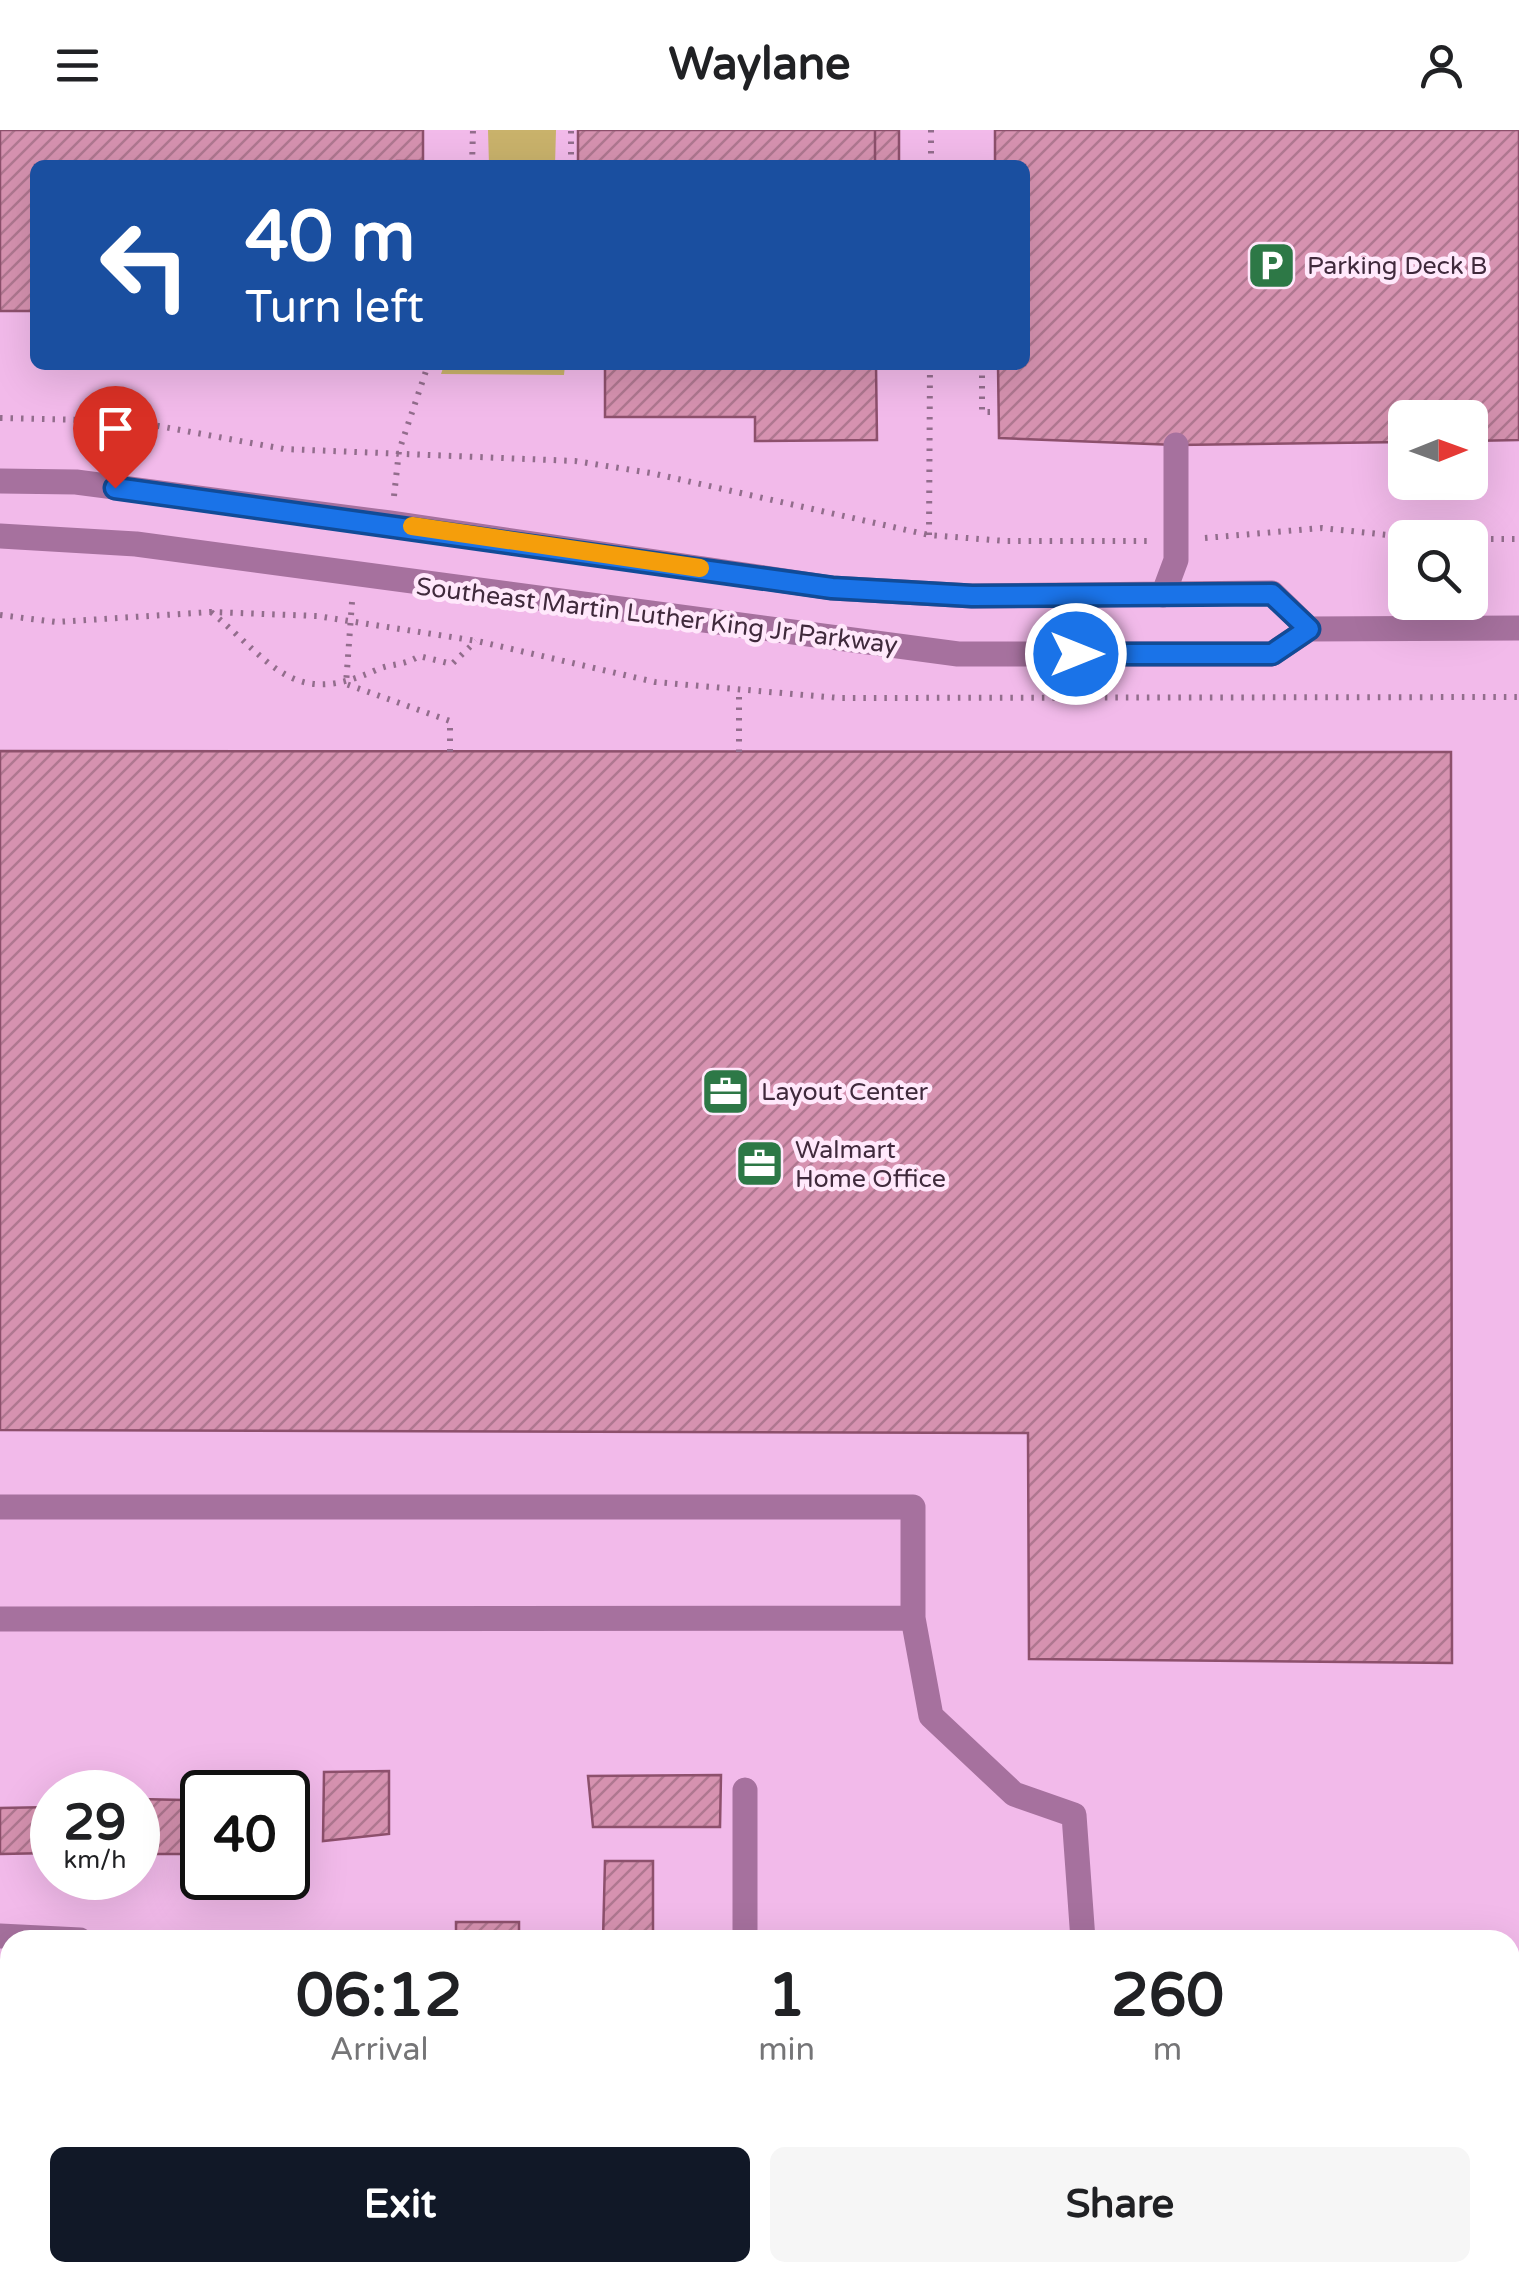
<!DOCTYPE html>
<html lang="en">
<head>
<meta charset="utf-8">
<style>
	:root { --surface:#fff; --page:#f6f6f6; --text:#202124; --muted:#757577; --accent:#111827 }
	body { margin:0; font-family:"Varela Round",sans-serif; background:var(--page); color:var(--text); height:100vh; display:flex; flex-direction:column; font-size:38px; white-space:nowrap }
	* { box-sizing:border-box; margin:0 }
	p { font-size:32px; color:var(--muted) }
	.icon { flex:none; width:55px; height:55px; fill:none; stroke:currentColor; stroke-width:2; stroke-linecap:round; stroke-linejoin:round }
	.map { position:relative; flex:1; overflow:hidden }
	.details { position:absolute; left:0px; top:1800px; width:1520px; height:352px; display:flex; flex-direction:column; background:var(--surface); border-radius:30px 30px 0 0; box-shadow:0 10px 40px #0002 }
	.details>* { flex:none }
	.guide { position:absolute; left:30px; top:30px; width:1000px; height:210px; border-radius:15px; box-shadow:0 10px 40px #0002; background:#1a4fa0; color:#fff; overflow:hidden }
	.needle { width:65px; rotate:89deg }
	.controls { position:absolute; left:1388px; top:270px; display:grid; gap:20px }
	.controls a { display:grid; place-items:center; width:100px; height:100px; border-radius:15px; background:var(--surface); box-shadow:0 10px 40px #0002; font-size:50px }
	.speed { position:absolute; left:30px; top:1640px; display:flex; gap:20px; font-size:50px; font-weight:700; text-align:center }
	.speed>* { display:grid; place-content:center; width:130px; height:130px; border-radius:50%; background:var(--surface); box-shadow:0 10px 40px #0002; line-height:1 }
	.speed small { font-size:25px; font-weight:400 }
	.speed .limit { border:5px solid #111; border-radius:15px; background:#fff; color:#111 }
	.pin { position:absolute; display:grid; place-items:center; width:85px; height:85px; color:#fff; margin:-102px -42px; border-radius:50% 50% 50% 0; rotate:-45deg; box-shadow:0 0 10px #0007 }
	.pin .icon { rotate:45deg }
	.me { position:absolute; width:110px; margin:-55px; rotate:90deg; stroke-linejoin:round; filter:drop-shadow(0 0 8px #0008) }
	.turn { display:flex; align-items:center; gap:35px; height:210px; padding:0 50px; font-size:45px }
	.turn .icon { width:130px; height:130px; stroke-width:2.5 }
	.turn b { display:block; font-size:70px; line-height:85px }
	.eta { display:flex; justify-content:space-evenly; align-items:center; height:170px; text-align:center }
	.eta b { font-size:60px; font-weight:800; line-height:70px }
	.action { display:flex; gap:20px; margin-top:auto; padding:20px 50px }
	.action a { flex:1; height:115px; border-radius:15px; background:var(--accent); color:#fff; font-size:40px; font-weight:800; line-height:115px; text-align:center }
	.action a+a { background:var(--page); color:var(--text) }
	header { display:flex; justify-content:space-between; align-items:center; height:130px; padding:0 50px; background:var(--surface); font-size:45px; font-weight:800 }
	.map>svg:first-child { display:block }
	.green { fill:#c9b26b }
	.building { fill:url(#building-hatch); stroke:#8d506c; stroke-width:2.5 }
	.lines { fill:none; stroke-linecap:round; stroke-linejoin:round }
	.path { stroke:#926d8c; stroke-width:6; stroke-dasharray:2.5 8; stroke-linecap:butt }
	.minor { stroke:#a6719e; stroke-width:25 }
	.route-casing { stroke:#114b97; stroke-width:25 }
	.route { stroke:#1a73e8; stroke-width:18 }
	.slow { stroke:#f59e0b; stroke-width:18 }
	.labels { text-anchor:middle; stroke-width:9; stroke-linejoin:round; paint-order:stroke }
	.poi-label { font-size:25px; fill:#402a3c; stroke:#ffe8fb; text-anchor:start }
	.street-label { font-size:25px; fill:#402a3c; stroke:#ffe8fb }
</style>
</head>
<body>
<header><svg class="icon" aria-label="menu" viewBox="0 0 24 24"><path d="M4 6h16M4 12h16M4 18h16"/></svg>Waylane<svg class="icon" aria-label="person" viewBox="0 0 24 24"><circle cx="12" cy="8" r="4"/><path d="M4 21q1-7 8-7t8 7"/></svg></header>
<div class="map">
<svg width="1519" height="2151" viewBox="0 0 1519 2151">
	<defs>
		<pattern id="building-hatch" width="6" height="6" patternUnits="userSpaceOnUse" patternTransform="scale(2.5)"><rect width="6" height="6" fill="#d692b0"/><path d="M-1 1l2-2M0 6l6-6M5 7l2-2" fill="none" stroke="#af7790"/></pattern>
	</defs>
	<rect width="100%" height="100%" fill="#f2baea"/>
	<path class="green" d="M488 0H556L555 35H489Z
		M444 235H565L564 245 441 244Z"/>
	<path class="building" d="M0 0H423V31H397V35H35V181H0Z
		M578 0H875V35H578Z
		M875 0H899V35H875Z
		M995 0H1519V310L1470 311V288H1405V312L1176 315 999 308 998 235H1025V35H995Z
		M605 235H876L877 310 755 311V287H605Z
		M0 621 1451 622 1452 1533 1029 1529 1028 1303 0 1300Z
		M389 1641V1704L323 1711 324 1642Z
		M721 1645 720 1697H593L588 1646Z
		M288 1668H297L299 1740H288Z
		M138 1669 184 1670V1724H138Z
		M52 1677V1723L0 1724V1678Z
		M605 1731H653V1810H603Z
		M456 1792H519V1810H456Z
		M30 2142H95V2151H30Z
		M204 2142H258V2151H204Z
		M435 2142H494V2151H435Z
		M599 2142H647V2151H599Z"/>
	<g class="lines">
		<path class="path" d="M931 0V35
			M472 35 473 0
			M571 35V0
			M982 235V282H998
			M0 288 131 291 284 319 575 331 651 343 929 405 1005 411H1148
			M394 366 399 321 428 235
			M929 405 930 235
			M1205 408 1322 398 1417 408
			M1470 409H1519
			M352 472 346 554 450 591V622
			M211 482C274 534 292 578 376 540 392 533 404 536 419 526L452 534 476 511
			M0 485 56 492 211 482 317 486 477 511 655 552 839 568 1519 567
			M739 622V560"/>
		<path class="minor" d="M0 351 76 352 390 393 832 458 972 466 1272 463 1309 499
			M0 406 136 414 958 524H1272L1309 499 1519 498
			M1163 465 1176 430V315
			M0 1377H913V1488
			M0 1489 913 1488 931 1586 1014 1664 1074 1685 1083 1810
			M0 1806 80 1810
			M745 1810V1660
			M1510 2043 1519 2044
			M349 2151V2142
			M744 2151V2142"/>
	</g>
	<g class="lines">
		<defs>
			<path id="route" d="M115 358 832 458 972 466 1272 464 1309 499 1272 524H1076"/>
		</defs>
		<use href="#route" class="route-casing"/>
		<use href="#route" class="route"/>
		<path class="slow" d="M412 396 700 438"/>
	</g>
	<defs>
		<symbol id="parking-square" viewBox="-11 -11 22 22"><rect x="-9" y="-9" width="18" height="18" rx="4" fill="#2d7846" stroke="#ffe8fb"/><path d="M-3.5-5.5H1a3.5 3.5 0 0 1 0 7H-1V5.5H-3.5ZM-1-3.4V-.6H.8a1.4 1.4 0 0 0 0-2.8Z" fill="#fff"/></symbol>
		<symbol id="office-square" viewBox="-11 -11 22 22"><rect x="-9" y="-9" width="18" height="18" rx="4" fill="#2d7846" stroke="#ffe8fb"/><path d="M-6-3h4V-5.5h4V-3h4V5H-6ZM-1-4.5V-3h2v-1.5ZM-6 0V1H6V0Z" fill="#fff"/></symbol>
	</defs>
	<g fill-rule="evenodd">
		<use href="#parking-square" x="1244" y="108" width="55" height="55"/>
		<use href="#office-square" x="698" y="934" width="55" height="55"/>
		<use href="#office-square" x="732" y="1006" width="55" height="55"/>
	</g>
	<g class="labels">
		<g class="poi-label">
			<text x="1307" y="144">Parking Deck B</text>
			<text x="761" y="970">Layout Center</text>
			<text x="795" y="1028">Walmart<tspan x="795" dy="29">Home Office</tspan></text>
		</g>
		<g class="street-label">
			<text transform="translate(657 485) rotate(7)" y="9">Southeast Martin Luther King Jr Parkway</text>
		</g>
	</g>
</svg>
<div class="controls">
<a><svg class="needle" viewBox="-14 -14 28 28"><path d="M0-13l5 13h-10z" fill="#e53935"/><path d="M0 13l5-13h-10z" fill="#757577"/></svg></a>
<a><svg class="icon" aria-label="search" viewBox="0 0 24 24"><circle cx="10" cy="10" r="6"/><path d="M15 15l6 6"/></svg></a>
</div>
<div class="speed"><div>29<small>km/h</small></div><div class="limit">40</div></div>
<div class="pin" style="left:115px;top:358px;background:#d93025"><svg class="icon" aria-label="arrive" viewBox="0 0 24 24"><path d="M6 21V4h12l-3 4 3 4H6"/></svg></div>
<svg class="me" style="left:1076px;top:524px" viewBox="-20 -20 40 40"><circle r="17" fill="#1a73e8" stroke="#fff" stroke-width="3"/><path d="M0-11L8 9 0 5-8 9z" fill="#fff"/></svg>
<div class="guide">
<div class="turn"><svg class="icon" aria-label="left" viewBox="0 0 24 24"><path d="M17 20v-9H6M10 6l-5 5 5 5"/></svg><div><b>40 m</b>Turn left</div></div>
</div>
<section class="details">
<div class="eta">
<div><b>06:12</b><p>Arrival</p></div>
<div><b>1</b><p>min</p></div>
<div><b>260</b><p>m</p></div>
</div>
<div class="action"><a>Exit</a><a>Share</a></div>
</section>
</div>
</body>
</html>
